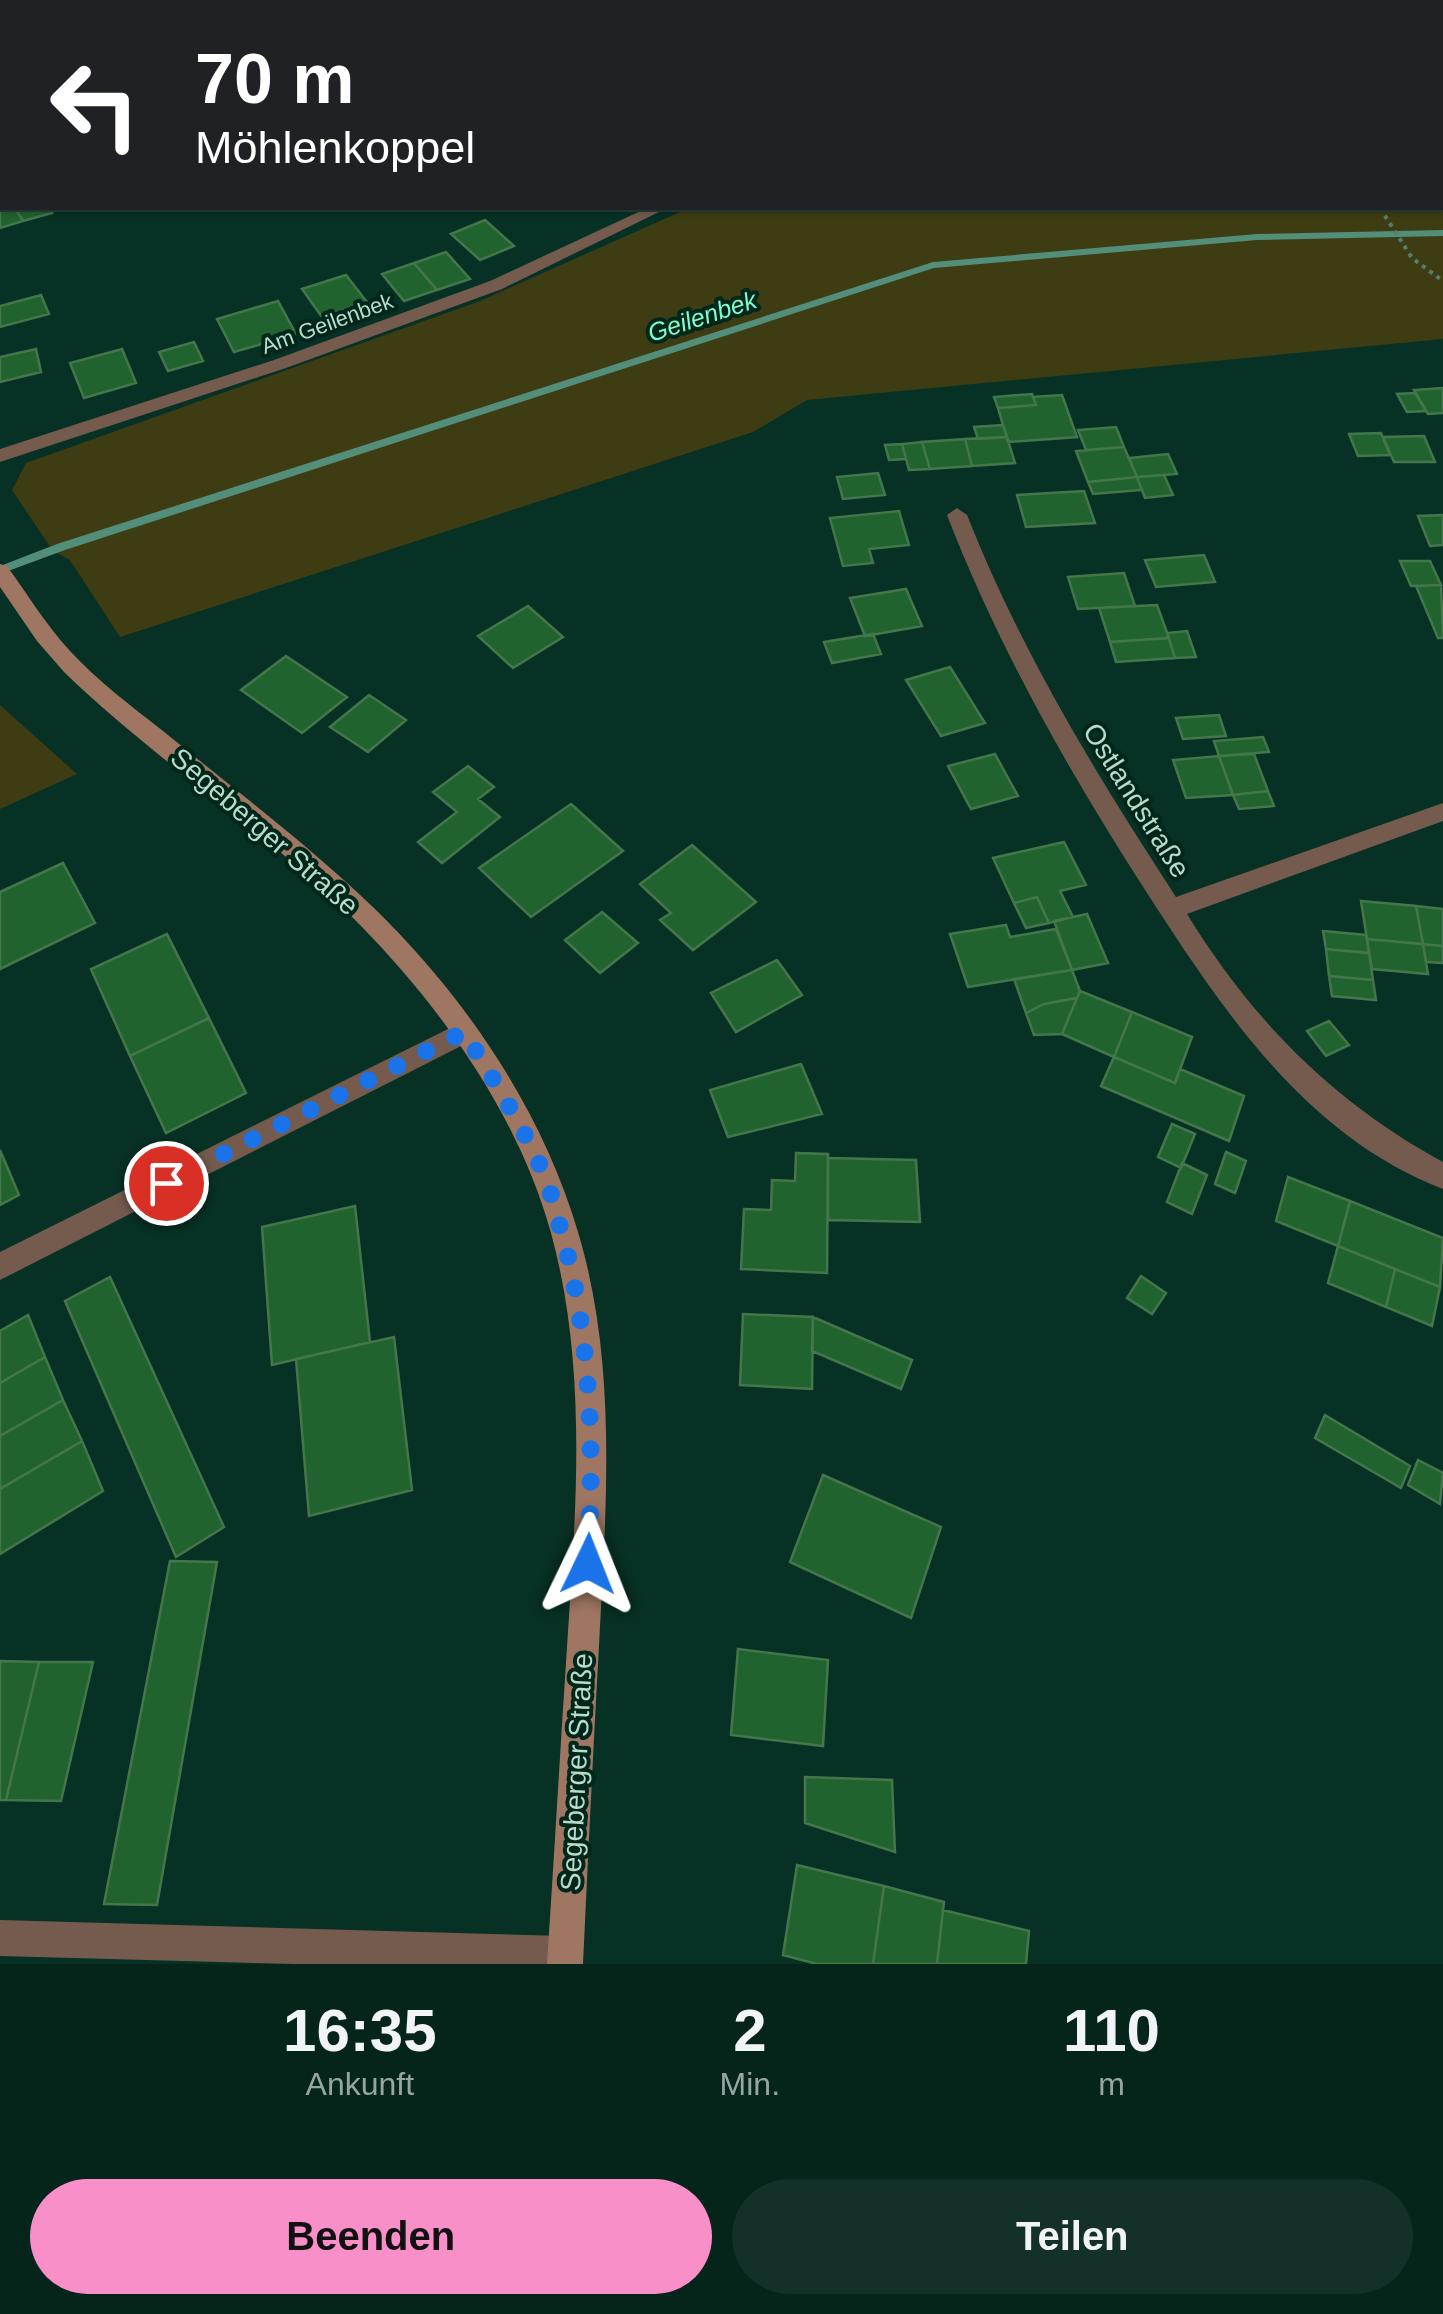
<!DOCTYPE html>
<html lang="de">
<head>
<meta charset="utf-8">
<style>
	:root { --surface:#05251b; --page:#133128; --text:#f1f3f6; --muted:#97a5a3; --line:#26423a; --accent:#f98fc9 }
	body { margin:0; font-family:Arial,sans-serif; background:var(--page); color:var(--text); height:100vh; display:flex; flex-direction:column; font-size:38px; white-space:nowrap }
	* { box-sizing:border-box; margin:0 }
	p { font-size:32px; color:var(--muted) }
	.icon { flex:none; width:55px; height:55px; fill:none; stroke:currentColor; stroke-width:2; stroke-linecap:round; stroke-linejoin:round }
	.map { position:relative; height:1964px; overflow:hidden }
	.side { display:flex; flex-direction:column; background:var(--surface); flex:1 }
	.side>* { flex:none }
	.guide { position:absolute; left:0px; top:0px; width:1445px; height:210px; box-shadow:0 2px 8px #0004,0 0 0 2px var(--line); background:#202124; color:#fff; overflow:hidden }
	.pin { position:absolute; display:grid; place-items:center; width:85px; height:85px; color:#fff; margin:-42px; border:5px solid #fff; border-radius:50%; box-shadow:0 2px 10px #0007 }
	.me { position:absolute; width:110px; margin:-55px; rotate:2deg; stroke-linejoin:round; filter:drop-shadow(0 0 8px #0008) }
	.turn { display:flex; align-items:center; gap:35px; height:210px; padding:0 30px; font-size:45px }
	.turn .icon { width:130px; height:130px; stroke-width:2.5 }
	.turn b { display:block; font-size:70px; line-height:85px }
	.eta { display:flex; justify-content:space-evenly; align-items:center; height:170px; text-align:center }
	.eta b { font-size:60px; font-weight:600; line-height:70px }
	.action { display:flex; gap:20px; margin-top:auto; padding:20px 30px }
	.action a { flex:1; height:115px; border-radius:60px; background:var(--accent); color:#111; font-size:40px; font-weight:600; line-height:115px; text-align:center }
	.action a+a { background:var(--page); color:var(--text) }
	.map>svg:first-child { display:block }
	.green { fill:#3e3c12 }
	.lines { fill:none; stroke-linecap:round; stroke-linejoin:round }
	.stream { fill:#528e79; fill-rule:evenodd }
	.building { fill:#21632e; stroke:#44764b; stroke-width:2.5 }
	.path { stroke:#567d6f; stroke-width:4; stroke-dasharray:4 5; stroke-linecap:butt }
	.street { fill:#745b4e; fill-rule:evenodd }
	.secondary { fill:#9e7662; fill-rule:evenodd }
	.route { stroke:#1a73e8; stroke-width:18; stroke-dasharray:0 32.4 }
	.labels { text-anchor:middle; stroke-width:8; stroke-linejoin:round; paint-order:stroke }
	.far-street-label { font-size:22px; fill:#b8dbcc; stroke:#00271a }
	.far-water-label { font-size:25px; font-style:italic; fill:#7ffdcf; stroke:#00271a }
	.street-label { font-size:28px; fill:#b8dbcc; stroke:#00271a }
</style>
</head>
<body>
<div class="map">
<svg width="1443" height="1964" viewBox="0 0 1443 1964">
	<rect width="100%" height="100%" fill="#073124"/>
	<path class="green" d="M1443 46V339L807 400 753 432 120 637 70 560 53 551 12 490 26 463 480 301 689 208H1442Z
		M0 705 77 774 0 809Z"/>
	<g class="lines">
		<path class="stream" d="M1443 230V236L1257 240 934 268 65 550 0 574V566L57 544 933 262 1257 234Z"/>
	</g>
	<path class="building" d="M0 198 2 208H15L23 221 0 228Z
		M15 208H49L52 213 23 221Z
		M485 220 514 246 480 260 451 234Z
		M446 252 470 279 437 290 414 263Z
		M414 263 437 290 404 301 382 274Z
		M346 275 367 302 322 317 302 289Z
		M41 295 49 314 0 327V306Z
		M278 301 296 334 234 352 217 319Z
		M194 342 203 361 168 371 159 352Z
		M36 349 41 372 0 382V357Z
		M122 349 136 383 84 398 70 363Z
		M1443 388V413L1428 414 1414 390Z
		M1415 393 1426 411 1407 412 1397 394Z
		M1032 394 1036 405 998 408 994 397Z
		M1062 395 1077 437 1008 442 998 408 1036 405 1033 397Z
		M1003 425 1007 437 978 439 974 427Z
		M1116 427 1124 447 1086 450 1078 430Z
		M1381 433 1390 455 1358 456 1349 434Z
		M1424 436 1435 462H1394L1383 437Z
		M1007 437 1015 463 972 466 965 439Z
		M965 439 972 466 930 469 922 442Z
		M922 442 930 469 909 470 902 444Z
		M902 444 906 459 889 460 885 445Z
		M1124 447 1137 477 1088 482 1076 451Z
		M1168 454 1177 474 1137 477 1129 458Z
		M878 473 885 495 843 499 837 477Z
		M1164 475 1173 495 1145 498 1137 477Z
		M1137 477 1142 490 1093 494 1088 482Z
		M1084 491 1095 523 1026 527 1017 495Z
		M899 511 909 545 869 549 873 563 843 566 830 518Z
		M1443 515V545L1430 546 1418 516Z
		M1204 555 1215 582 1156 587 1145 560Z
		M1400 561H1430L1441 585 1411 586Z
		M1124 573 1135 606 1078 609 1068 577Z
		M1441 585 1443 638H1438L1416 586Z
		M906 589 922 626 865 636 850 598Z
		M1157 605 1169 638 1110 642 1099 608Z
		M528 606 563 637 513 668 478 636Z
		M1187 631 1196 657 1175 658 1167 633Z
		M873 634 881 654 832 663 824 642Z
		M1169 638 1175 658 1116 662 1110 642Z
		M286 656 347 697 302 733 241 690Z
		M950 667 985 723 941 736 906 680Z
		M369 695 406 720 368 752 330 727Z
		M1219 715 1226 736 1183 739 1176 718Z
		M1263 737 1269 752 1219 756 1214 741Z
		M995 754 1018 796 971 809 948 766Z
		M1254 754 1268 791 1233 795 1219 756Z
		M1219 756 1233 795 1186 798 1173 760Z
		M468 766 494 787 478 799 500 817 442 863 418 842 457 812 433 792Z
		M1268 791 1274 806 1239 809 1233 795Z
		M571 804 623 851 531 917 479 868Z
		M1064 842 1086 885 1060 891 1073 917 1049 923 1037 897 1014 903 993 858Z
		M692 845 756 902 693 950 660 920 671 913 640 884Z
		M63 863 95 923 0 969V892Z
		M1037 897 1049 923 1026 928 1014 903Z
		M1361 901 1416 906 1423 944 1367 939Z
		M1416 906 1443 909V946L1423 944Z
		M602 912 638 943 600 973 565 940Z
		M1087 914 1108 963 1072 970 1054 921Z
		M1006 925 1010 937 1056 929 1072 970 968 987 950 934Z
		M1323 931 1366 935 1369 953 1326 949Z
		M167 934 209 1018 130 1056 91 969Z
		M1367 939 1423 944 1428 974 1372 969Z
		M1423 944 1443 946V963L1426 962Z
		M1326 949 1369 953 1373 980 1329 976Z
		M777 960 802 995 736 1032 711 993Z
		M1072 970 1080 991 1077 998 1044 1004 1026 1013 1014 979Z
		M1329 976 1373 980 1376 1000 1332 996Z
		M1080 991 1132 1012 1114 1057 1062 1034Z
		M1077 998 1062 1034 1034 1035 1026 1013 1044 1004Z
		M1132 1012 1192 1037 1175 1083 1114 1057Z
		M209 1018 246 1093 166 1133 130 1056Z
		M1329 1021 1349 1045 1326 1056 1307 1031Z
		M1114 1057 1175 1083 1180 1069 1244 1096 1229 1141 1101 1086Z
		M801 1064 822 1114 728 1137 710 1090Z
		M1172 1124 1195 1134 1181 1168 1158 1157Z
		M0 1150 19 1195 0 1205Z
		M1226 1152 1246 1161 1235 1193 1215 1184Z
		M796 1153 828 1154 827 1273 741 1269 744 1209 771 1210 772 1180 795 1181Z
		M828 1158 916 1160 920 1222 828 1220Z
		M1182 1163 1207 1175 1192 1214 1167 1202Z
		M1288 1177 1350 1201 1338 1246 1276 1221Z
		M1350 1201 1443 1238 1440 1287 1338 1246Z
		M355 1206 370 1342 272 1365 262 1227Z
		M1338 1246 1395 1269 1386 1307 1328 1283Z
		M1395 1269 1440 1287 1432 1326 1386 1307Z
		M1141 1276 1166 1293 1152 1314 1127 1298Z
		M110 1277 224 1527 176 1557 65 1301Z
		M743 1314 813 1317 812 1389 740 1385Z
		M28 1315 45 1357 0 1383V1331Z
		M813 1317 912 1360 901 1389 812 1351Z
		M394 1337 412 1490 309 1516 296 1359Z
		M45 1357 63 1400 0 1436V1383Z
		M63 1400 82 1441 0 1489V1436Z
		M1325 1415 1410 1466 1401 1488 1315 1438Z
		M82 1441 103 1491 0 1554V1489Z
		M1418 1460 1443 1473 1440 1504 1408 1485Z
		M823 1475 941 1527 911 1618 790 1562Z
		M170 1561 217 1562 157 1905 104 1904Z
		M738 1649 828 1660 823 1746 731 1735Z
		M0 1661 39 1662 6 1800H0Z
		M39 1662H93L61 1801 6 1800Z
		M805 1777 892 1780 895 1852 805 1823Z
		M797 1865 884 1886 873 1964H817L783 1955Z
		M884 1886 944 1902 937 1964H873Z
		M943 1910 1029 1931 1026 1964H937Z"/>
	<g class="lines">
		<path class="path" d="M1380 208 1412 258 1443 281"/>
		<path class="street" d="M2 102V112L0 113V103Z
			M647 208H667L502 289 286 368 0 462V449L274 360 490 281Z
			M957 508 967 515C1021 652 1096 774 1176 897L1443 803V821L1187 914C1252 1020 1333 1102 1443 1162V1189C1300 1134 1217 1001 1138 879 1064 763 997 644 947 515Z
			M464 1021 473 1024 477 1032 473 1040 0 1280V1252Z
			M0 1920 565 1936 578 1941 583 1954 579 1964H294L0 1956Z"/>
		<path class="secondary" d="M0 564 7 566C28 595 46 625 70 651 98 681 131 706 163 731 235 790 309 845 376 910 466 998 542 1110 578 1232 618 1365 606 1509 599 1646 593 1752 588 1858 583 1964H547C554 1858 560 1753 567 1647 576 1510 588 1368 551 1233 519 1118 445 1012 362 927 270 833 158 763 64 672L37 641 0 587Z"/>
	</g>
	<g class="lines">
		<path class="route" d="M166 1183 464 1032C492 1077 521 1123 543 1172 551 1190 555 1211 561 1230 592 1338 594 1452 588 1564"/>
	</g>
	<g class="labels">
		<g class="far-street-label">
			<text transform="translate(327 323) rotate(-20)" y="8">Am Geilenbek</text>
		</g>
		<g class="far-water-label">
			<text transform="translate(702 316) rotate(-18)" y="9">Geilenbek</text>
		</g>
		<g class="street-label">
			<text transform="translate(1137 800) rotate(58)" y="10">Ostlandstraße</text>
			<text transform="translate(265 831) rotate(41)" y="10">Segeberger Straße</text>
			<text transform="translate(576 1772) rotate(-87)" y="10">Segeberger Straße</text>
		</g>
	</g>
</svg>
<div class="pin" style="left:166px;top:1183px;background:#d93025"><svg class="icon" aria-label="arrive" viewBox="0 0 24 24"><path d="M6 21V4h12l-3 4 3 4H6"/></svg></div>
<svg class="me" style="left:588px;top:1564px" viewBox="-20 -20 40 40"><path d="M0-17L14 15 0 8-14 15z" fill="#1a73e8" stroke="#fff" stroke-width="4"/></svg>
<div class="guide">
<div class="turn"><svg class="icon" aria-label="left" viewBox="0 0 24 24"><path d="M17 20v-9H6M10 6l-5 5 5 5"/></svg><div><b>70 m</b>Möhlenkoppel</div></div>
</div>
</div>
<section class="side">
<div class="eta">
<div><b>16:35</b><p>Ankunft</p></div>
<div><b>2</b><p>Min.</p></div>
<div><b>110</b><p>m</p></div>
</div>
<div class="action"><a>Beenden</a><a>Teilen</a></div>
</section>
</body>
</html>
